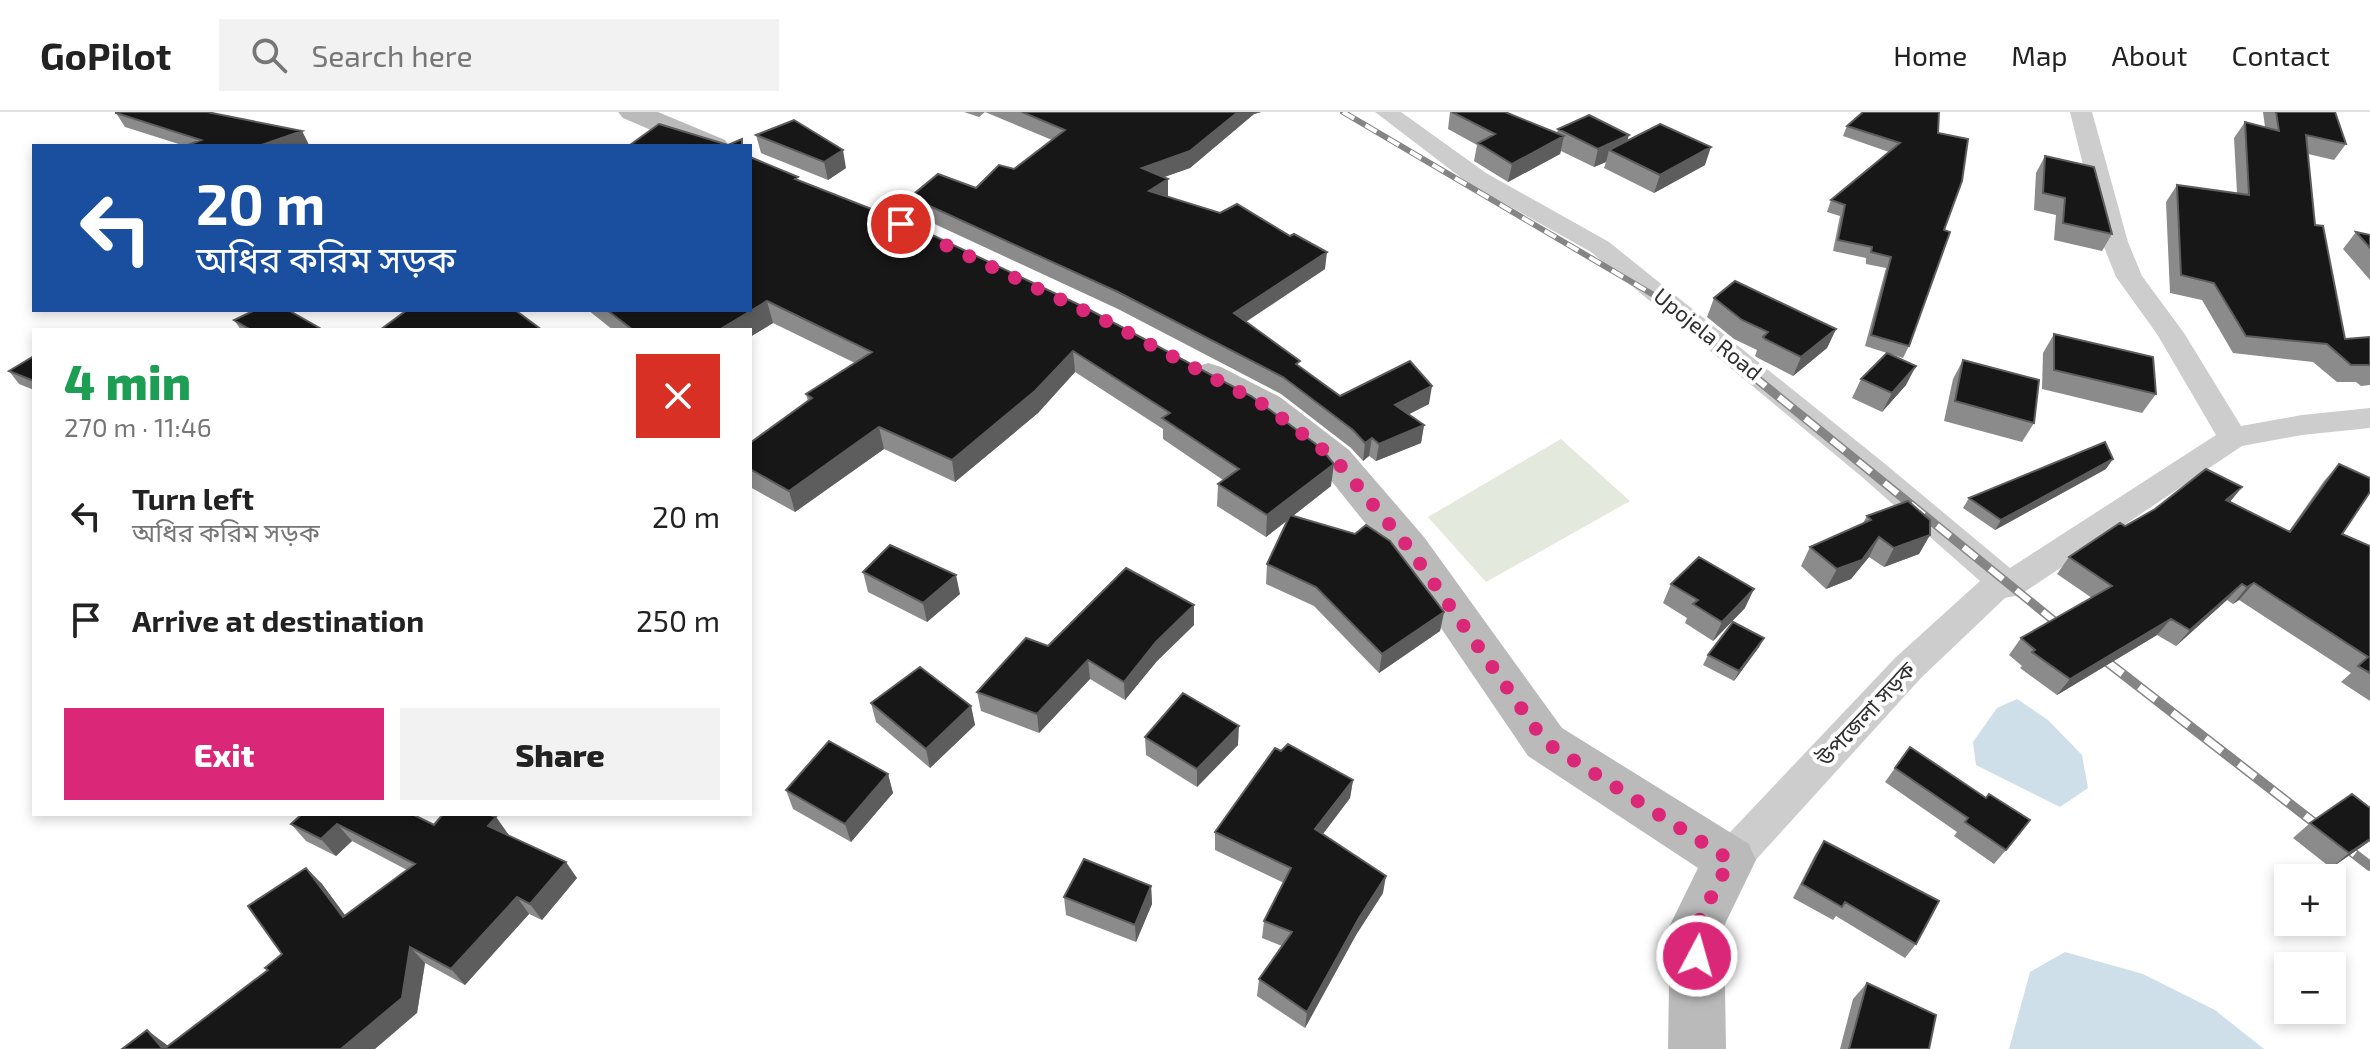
<!DOCTYPE html>
<html lang="en">
<head>
<meta charset="utf-8">
<style>
	:root { --surface:#fff; --page:#f2f2f2; --text:#222; --muted:#767676; --line:#e0e0e0; --accent:#db2777 }
	body { margin:0; font-family:"Exo 2","Noto Sans Bengali",sans-serif; background:var(--page); color:var(--text); height:100vh; display:flex; flex-direction:column; font-size:30px; white-space:nowrap }
	* { box-sizing:border-box; margin:0 }
	p { font-size:26px; color:var(--muted) }
	.icon { flex:none; width:44px; height:44px; fill:none; stroke:currentColor; stroke-width:2; stroke-linecap:round; stroke-linejoin:round }
	.map { position:relative; flex:1; overflow:hidden }
	.drawer { position:absolute; left:32px; top:216px; width:720px; height:488px; display:flex; flex-direction:column; background:var(--surface); border-radius:0px; box-shadow:0 4px 12px #0003 }
	.drawer>* { flex:none }
	.banner { position:absolute; left:32px; top:32px; width:720px; height:168px; border-radius:0px; box-shadow:0 4px 12px #0003; background:#1a4fa0; color:#fff; overflow:hidden }
	.fabs { position:absolute; left:2274px; top:752px; display:grid; gap:16px }
	.fabs a { display:grid; place-items:center; width:72px; height:72px; border-radius:0px; background:var(--surface); box-shadow:0 4px 12px #0003; font-size:40px }
	.pin { position:absolute; display:grid; place-items:center; width:68px; height:68px; color:#fff; margin:-34px; border:4px solid #fff; border-radius:50%; box-shadow:0 2px 8px #0007 }
	.me { position:absolute; width:88px; margin:-44px; rotate:6deg; stroke-linejoin:round; filter:drop-shadow(0 0 6px #0008) }
	.turn { display:flex; align-items:center; gap:28px; height:168px; padding:0 32px; font-size:36px }
	.turn .icon { width:104px; height:104px; stroke-width:2.5 }
	.turn b { display:block; font-size:56px; line-height:68px }
	.round { display:grid; place-items:center; flex:none; width:84px; height:84px; border-radius:0px; background:var(--page) }
	.head { display:flex; align-items:center; justify-content:space-between; height:136px; padding:0 32px }
	h1 { font-size:48px; font-weight:800; line-height:60px; color:#1e9e55 }
	.cta { display:flex; gap:16px; margin-top:auto; padding:16px 32px }
	.cta a { flex:1; height:92px; border-radius:0px; background:var(--accent); color:#fff; font-size:32px; font-weight:800; line-height:92px; text-align:center }
	.cta a+a { background:var(--page); color:var(--text) }
	ul { padding:0; list-style:none }
	li { display:flex; align-items:center; gap:24px; height:104px; padding:0 32px }
	li div { flex:1 }
	li b { display:block; font-size:30px }
	li em { font-style:normal }
	header { display:flex; align-items:center; gap:48px; box-sizing:border-box; height:112px; padding:0 40px; background:var(--surface); border-bottom:2px solid var(--line) }
	header strong { font-size:38px }
	nav { display:flex; gap:44px; margin-inline-start:auto; font-size:28px }
	.search { width:560px; height:72px; background:var(--page); display:flex; align-items:center; gap:20px; box-sizing:border-box; padding:0 28px; border-radius:0px; color:var(--muted); font-size:30px }
	.map>svg:first-child { display:block }
	.green { fill:#e3e9dd }
	.water { fill:#cedfea }
	.lines { fill:none; stroke-linecap:round; stroke-linejoin:round }
	.street { fill:#cdcdcd; fill-rule:evenodd }
	.secondary { fill:#bababa; fill-rule:evenodd }
	.rail-far2-casing { stroke:#858585; stroke-width:6 }
	.rail-far1-casing { stroke:#858585; stroke-width:9 }
	.rail-casing { stroke:#858585; stroke-width:10 }
	.rail-far2 { stroke:#fff; stroke-width:4; stroke-dasharray:13; stroke-linecap:butt }
	.rail-far1 { stroke:#fff; stroke-width:6; stroke-dasharray:17; stroke-linecap:butt }
	.rail { stroke:#fff; stroke-width:7; stroke-dasharray:21; stroke-linecap:butt }
	.wall { fill:#8b8b8b }
	.shaded-wall { fill:#5d5d5d }
	.building { fill:#171717; stroke:#5d5d5d; stroke-width:2 }
	.route { stroke:#db2777; stroke-width:14; stroke-dasharray:0 25.2 }
	.labels { text-anchor:middle; stroke-width:8; stroke-linejoin:round; paint-order:stroke }
	.street-label { font-size:22px; fill:#303030; stroke:#fff }
</style>
</head>
<body>
<header>
<strong>GoPilot</strong>
<div class="search"><svg class="icon" aria-label="search" viewBox="0 0 24 24"><circle cx="10" cy="10" r="6"/><path d="M15 15l6 6"/></svg>Search here</div>
<nav><a>Home</a><a>Map</a><a>About</a><a>Contact</a></nav>
</header>
<div class="map">
<svg width="2370" height="937" viewBox="0 0 2370 937">
	<rect width="100%" height="100%" fill="#fff"/>
	<path class="green" d="M1561 327 1630 389 1486 470 1428 405Z"/>
	<path class="water" d="M2017 587 2048 608 2082 643 2088 676 2060 695 1976 653 1973 630 1997 596Z
		M2065 840 2143 862 2215 898 2264 937H2009L2030 860Z"/>
	<g class="lines">
		<path class="street" d="M1375 0H1401L1486 61 1609 130 1884 351 2010 456 2216 323 2157 222 2116 165 2102 130 2070 0H2092L2128 130 2142 164 2184 221 2241 314 2302 303 2370 296V316L2302 323 2242 334 2020 483 2005 486 1921 566 1744 761 1730 766 1716 761 1710 748 1716 735 1895 546 1980 469 1862 365 1591 140 1468 71Z"/>
		<path class="secondary" d="M618 0H658L725 28 729 34H688L623 6Z
			M1208 251 1221 255 1280 285 1349 338 1424 425 1562 616 1749 732 1756 748 1724 814 1726 937H1668L1670 813 1698 756 1528 644 1394 447 1321 356 1252 303 1195 271 1189 263 1195 255Z"/>
		<defs>
			<path id="rail-far2" d="M1343 0 1652 182 1729 244"/>
			<path id="rail-far1" d="M1726 242 2069 521
				M2091 538 2108 551"/>
			<path id="rail" d="M2106 549 2370 754"/>
		</defs>
		<use href="#rail-far2" class="rail-far2-casing"/>
		<use href="#rail-far1" class="rail-far1-casing"/>
		<use href="#rail" class="rail-casing"/>
		<use href="#rail-far2" class="rail-far2"/>
		<use href="#rail-far1" class="rail-far1"/>
		<use href="#rail" class="rail"/>
	</g>
	<path class="wall" d="M964 0H985L979 5Z
		M985 0H1261L1254 2 1190 56 1163 65 1168 67V84L1166 85 1325 157 1246 210 1300 255 1340 284 1429 292 1408 302 1424 313 1421 331 1376 349 1369 344 1363 349 1351 336 1281 282 1118 197 913 102 910 85 976 76 1014 57 1052 28Z
		M1450 0H1505L1557 21 1558 17 1627 29 1705 53 1654 81 1604 56 1606 50 1594 55 1561 39 1560 42 1508 70 1474 49 1477 33 1448 17Z
		M2263 0H2335L2346 32 2334 48 2308 42 2315 113 2345 227 2370 225V273L2361 274 2356 270H2337L2313 250 2233 241 2202 188 2170 181 2166 90 2177 73 2237 81 2234 26 2245 10 2265 15Z
		M116 1 302 19 309 33 185 34 125 15Z
		M1847 14 1938 21 1944 118 1909 234 1903 246 1865 234 1886 156 1866 152V146L1833 139 1840 104 1827 100 1831 88 1889 40 1843 24Z
		M756 23 846 56 828 68 761 41Z
		M2045 44 2112 122 2102 139 2054 128 2056 103 2034 98 2036 61Z
		M799 69 1331 374 1293 404 1444 500 1440 519 1379 561 1314 494 1266 472 1267 452 1288 408 1266 425 1217 394 1218 372 1223 368 1163 327V317L1075 260 1038 301 955 370 884 337 795 400 750 375V331L808 289 806 282 855 251 773 211 750 225V218H613L588 198H750Z
		M2356 120 2370 123V168L2343 137Z
		M1714 186 1836 217 1827 236 1793 264 1758 246 1755 244 1757 238 1734 227 1707 205Z
		M234 208 323 218H241Z
		M2054 222 2156 282 2142 301 2042 277 2043 241Z
		M34 244V278L19 272 9 259Z
		M1963 248 2034 311 2022 330 1944 309 1953 267Z
		M1861 267 1906 273 1882 300 1852 286Z
		M2339 352 2342 422 2370 434V589L2341 570 2351 561 2239 488 2233 492 2227 488 2176 534 2157 523 2057 583 2020 556 2022 554 2009 543 2021 526 2092 486 2057 462 2069 445 2125 414 2242 375 2230 390 2289 419 2324 369Z
		M2106 357 1995 418 1963 396 1969 386Z
		M1867 404 1930 423 1919 442 1884 455 1869 445 1851 467 1826 477 1801 454 1810 435 1863 411Z
		M863 460 960 482 927 510 868 480Z
		M1671 472 1745 496 1713 529 1685 511 1687 506 1663 491Z
		M1194 513 1157 549 1125 588 1090 567 1039 621 981 599 977 580 1048 534Z
		M1764 526 1759 535 1734 569 1703 553 1708 543Z
		M871 591 971 594 975 613 930 656 876 610Z
		M1145 625 1238 633 1197 675 1146 643Z
		M1910 635 2006 738 1994 752 1954 724 1957 720 1885 670Z
		M1281 639 1353 668 1350 686 1323 722 1383 781 1356 823 1305 916 1257 884 1259 867 1282 834 1262 826 1264 809 1284 771 1215 738V720Z
		M888 662 893 681 851 730 793 697 786 678Z
		M496 705 508 722 507 723 577 766 542 808 529 802 465 873 425 851 417 901 168 934 268 858 282 842 306 756 322 772 345 803 407 758 352 729 336 744 306 729 291 712 434 713Z
		M2310 711 2370 729 2331 756 2293 726Z
		M1824 729 1916 832 1905 846 1836 804 1833 808 1793 786 1815 743Z
		M1151 774 1152 792 1136 830 1066 803 1064 785Z
		M1867 871 1929 937H1840L1853 887Z"/>
	<path class="shaded-wall" d="M1238 0H1261L1254 2 1190 56 1142 73V56Z
		M302 19 309 33 259 34Z
		M1629 23 1624 41 1609 38 1606 50 1594 55 1598 37Z
		M1564 24 1560 42 1508 70 1512 52Z
		M1711 35 1705 53 1654 81 1660 63Z
		M843 38 846 56 828 68 824 50Z
		M1168 67V84L1149 96V79Z
		M1327 140 1325 157 1233 218 1234 201Z
		M767 189 773 211 750 225V218H719Z
		M1836 217 1827 236 1793 264 1801 245Z
		M1073 239 1075 260 1038 301 955 370 952 348Z
		M1916 254 1906 273 1882 300 1892 281Z
		M1432 274 1429 292 1392 311 1395 293Z
		M1424 313 1421 331 1376 349 1379 332Z
		M879 315 884 337 795 400 789 379Z
		M1372 326 1369 344 1363 349 1365 331Z
		M2113 347 2106 357 1995 418 2001 408Z
		M1334 352 1331 374 1266 425 1267 403Z
		M2242 375 2228 392 2226 388Z
		M1930 423 1919 442 1884 455 1894 436Z
		M1879 425 1869 445 1851 467 1826 477 1837 457Z
		M956 463 960 482 927 510 923 491Z
		M2254 471 2239 488 2233 492 2247 475Z
		M2242 472 2227 488 2176 534 2190 518Z
		M1754 477 1745 496 1713 529 1722 510Z
		M1194 493V513L1157 549 1125 588 1124 570 1156 530Z
		M1444 500 1440 519 1379 561 1382 542Z
		M2171 507 2157 523 2057 583 2070 567Z
		M1764 526 1759 535 1734 569 1739 559Z
		M1088 548 1090 567 1039 621 1037 602Z
		M971 594 975 613 930 656 926 637Z
		M1239 614 1238 633 1197 675V657Z
		M888 662 893 681 851 730 845 712Z
		M1353 668 1350 686 1313 735 1315 717Z
		M496 705 508 722 500 731 488 714Z
		M337 712 352 729 336 744 321 727Z
		M2370 727V729L2331 756 2349 741Z
		M566 750 577 766 542 808 530 792Z
		M306 756 322 772 358 821 343 805Z
		M1386 764 1383 781 1356 823 1305 916 1307 900 1359 806Z
		M1151 774 1152 792 1136 830 1135 813Z
		M517 785 529 802 465 873 451 857Z
		M410 835 425 851 417 901 375 937H341Z
		M147 918 167 933 170 937H163Z"/>
	<path class="building" d="M116 0H207L302 19 259 34H185L201 28 116 1Z
		M1022 0H1238L1190 39 1142 56 1168 67 1149 79 1220 101 1237 92 1290 124 1294 122 1327 140 1234 201 1300 249 1296 252 1340 284 1410 249 1432 274 1395 293 1424 313 1379 332 1372 326 1365 331 1353 318 1283 265 1118 180 910 85 938 62 976 76 999 53 1014 57 1065 18Z
		M1452 0H1505L1564 24 1512 52 1478 31 1495 22Z
		M1863 0H1939L1938 21 1968 27 1962 69 1944 118 1950 120 1909 234 1871 223 1891 145 1871 140 1872 135 1838 128 1845 93 1831 88 1900 31 1847 14Z
		M2276 0H2335L2346 32 2306 23 2315 113 2323 114 2345 227 2370 225V253H2351L2327 232 2246 224 2214 171 2181 163 2177 73 2249 83 2245 10 2279 19Z
		M1589 3 1629 23 1598 37 1558 17Z
		M794 8 843 38 824 50 756 23Z
		M659 12 728 33 742 27V34H635L630 33Z
		M1660 12 1711 35 1660 63 1609 38Z
		M2045 44 2094 55 2112 122 2063 111 2065 86 2043 81Z
		M750 45 798 65 795 67 907 111 1088 197 1251 284 1321 336 1334 352 1267 403 1218 372 1239 357 1162 306 1170 301 1073 239 1035 279 952 348 879 315 789 379 750 357V331L812 286 806 282 872 240 767 189 719 218H633L607 198H750Z
		M2356 120 2370 123V136Z
		M1735 169 1836 217 1801 245 1765 227 1763 225 1768 220 1742 208 1714 186Z
		M255 198H288L323 218H251L234 208Z
		M407 198H515L542 218H380Z
		M2054 222 2153 245 2156 282 2054 258Z
		M1887 241 1916 254 1892 281 1861 267Z
		M34 244V269L9 259Z
		M1963 248 2039 268 2034 311 1955 289Z
		M2105 330 2113 347 2001 408 1969 386Z
		M2339 352 2370 366V380L2342 422 2370 434V561L2358 554 2368 545 2254 471 2247 475 2242 472 2190 518 2171 507 2070 567 2032 540 2035 538 2021 526 2112 474 2069 445 2120 411 2125 414 2155 397 2206 357 2242 375 2226 388 2290 420Z
		M1908 389 1930 408V423L1894 436 1879 425 1862 448 1837 457 1810 435 1871 408 1867 404Z
		M1290 403 1355 422 1366 413 1390 429 1444 500 1382 542 1316 475 1267 452Z
		M890 433 956 463 923 491 863 460Z
		M1699 445 1754 477 1722 510 1693 492 1698 488 1671 472Z
		M1126 456 1194 493 1156 530 1124 570 1088 548 1037 602 977 580 1026 526 1048 534Z
		M1733 510 1764 526 1739 559 1708 543Z
		M920 555 971 594 926 637 871 591Z
		M1183 581 1239 614 1197 657 1145 625Z
		M829 629 888 662 845 712 786 678Z
		M1288 632 1353 668 1315 717 1386 764 1359 806 1307 900 1259 867 1292 820 1264 809 1291 756 1215 720 1275 636 1281 639Z
		M1910 635 1986 686 1989 682 2030 708 2006 738 1965 710 1968 706 1895 656Z
		M2352 682 2370 696V727L2349 741 2310 711Z
		M302 702H412L434 713 443 702H488L496 705 488 714 566 750 530 792 517 785 451 857 410 835 402 886 341 937H164L268 858 265 856 282 842 248 794 306 756 343 805 415 752 337 712 321 727 291 712Z
		M1824 729 1939 789 1916 832 1845 790 1842 795 1802 772Z
		M1084 747 1151 774 1135 813 1064 785Z
		M1867 871 1936 903 1929 937H1849Z
		M147 918 163 937H122Z"/>
	<g class="lines">
		<path class="route" d="M901 112 1104 208 1266 294 1335 347 1409 436 1545 630 1730 748 1697 813V844"/>
	</g>
	<g class="labels">
		<g class="street-label">
			<text transform="translate(1708 222) rotate(39)" y="8">Upojela Road</text>
			<text transform="translate(1866 602) rotate(-47)" y="8">উপজেলা সড়ক</text>
		</g>
	</g>
</svg>
<div class="fabs">
<a>+</a>
<a>−</a>
</div>
<div class="pin" style="left:901px;top:112px;background:#d93025"><svg class="icon" aria-label="arrive" viewBox="0 0 24 24"><path d="M6 21V4h12l-3 4 3 4H6"/></svg></div>
<svg class="me" style="left:1697px;top:844px" viewBox="-20 -20 40 40"><circle r="17" fill="#db2777" stroke="#fff" stroke-width="3"/><path d="M0-11L8 9 0 5-8 9z" fill="#fff"/></svg>
<div class="banner">
<div class="turn"><svg class="icon" aria-label="left" viewBox="0 0 24 24"><path d="M17 20v-9H6M10 6l-5 5 5 5"/></svg><div><b>20 m</b>অধির করিম সড়ক</div></div>
</div>
<section class="drawer">
<div class="head"><div><h1>4 min</h1><p>270 m · 11:46</p></div><a class="round" style="background:#d93025;color:#fff"><svg class="icon" aria-label="close" viewBox="0 0 24 24"><path d="M6 6l12 12M18 6L6 18"/></svg></a></div>
<ul>
<li><svg class="icon" aria-label="left" viewBox="0 0 24 24"><path d="M17 20v-9H6M10 6l-5 5 5 5"/></svg><div><b>Turn left</b><p>অধির করিম সড়ক</p></div><em>20 m</em></li>
<li><svg class="icon" aria-label="arrive" viewBox="0 0 24 24"><path d="M6 21V4h12l-3 4 3 4H6"/></svg><div><b>Arrive at destination</b></div><em>250 m</em></li>
</ul>
<div class="cta"><a>Exit</a><a>Share</a></div>
</section>
</div>
</body>
</html>
